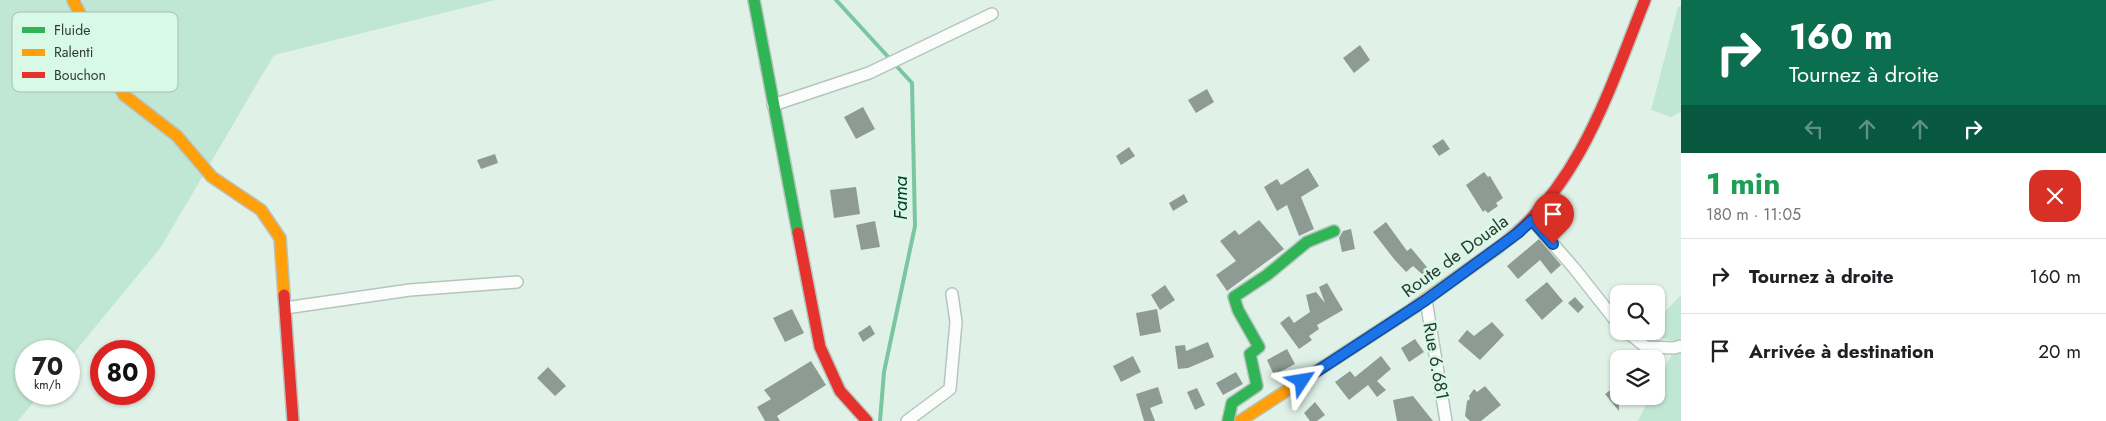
<!DOCTYPE html>
<html lang="fr">
<head>
<meta charset="utf-8">
<style>
	:root { --surface:#fff; --page:#f2f2f2; --text:#202124; --muted:#757577; --line:#e0e0e0 }
	body { margin:0; font-family:Jost,sans-serif; background:var(--page); color:var(--text); height:100vh; display:flex; flex-direction:column; font-size:19px; white-space:nowrap }
	* { box-sizing:border-box; margin:0 }
	p { font-size:16px; color:var(--muted) }
	.icon { flex:none; width:28px; height:28px; fill:none; stroke:currentColor; stroke-width:2; stroke-linecap:round; stroke-linejoin:round }
	.map { position:relative; flex:1; overflow:hidden }
	.drawer { display:flex; flex-direction:column; background:var(--surface); width:425px }
	.drawer>* { flex:none }
	.hud { background:#0b6e4f; color:#fff; overflow:hidden }
	.fabs { position:absolute; left:1610px; top:285px; display:grid; gap:10px }
	.fabs a { display:grid; place-items:center; width:55px; height:55px; border-radius:10px; background:var(--surface); box-shadow:0 1px 4px #0004; font-size:25px }
	.speed { position:absolute; left:15px; top:340px; display:flex; gap:10px; font-size:25px; font-weight:700; text-align:center }
	.speed>* { display:grid; place-content:center; width:65px; height:65px; border-radius:50%; background:var(--surface); box-shadow:0 1px 4px #0004; line-height:1 }
	.speed small { font-size:12px; font-weight:400 }
	.speed .limit { border:8px solid #d22; background:#fff; color:#111 }
	.pin { position:absolute; display:grid; place-items:center; width:42px; height:42px; color:#fff; margin:-51px -21px; border-radius:50% 50% 50% 0; rotate:-45deg; box-shadow:0 0 5px #0007 }
	.pin .icon { rotate:45deg }
	.me { position:absolute; width:55px; margin:-28px; rotate:57deg; stroke-linejoin:round; filter:drop-shadow(0 0 4px #0008) }
	.turn { display:flex; align-items:center; gap:18px; height:105px; padding:0 25px; font-size:22px }
	.turn .icon { width:65px; height:65px; stroke-width:2.5 }
	.turn b { display:block; font-size:35px; line-height:42px }
	.lanes { display:flex; align-items:center; height:48px; padding:0 25px; background:#0003; justify-content:center; gap:25px; direction:ltr }
	.lanes .off { opacity:.35 }
	.round { display:grid; place-items:center; flex:none; width:52px; height:52px; border-radius:15px; background:var(--page) }
	.overview { display:flex; align-items:center; justify-content:space-between; height:85px; padding:0 25px }
	h1 { font-size:30px; font-weight:700; line-height:38px; color:#1e9e55 }
	ul { padding:0; list-style:none }
	li { display:flex; align-items:center; gap:15px; height:75px; padding:0 25px; border-top:1px solid var(--line) }
	li div { flex:1 }
	li b { display:block; font-size:19px }
	li em { font-style:normal }
	main { display:flex; flex:1; min-height:0 }
	.map>svg:first-child { display:block }
	.green { fill:#c0e7d3 }
	.lines { fill:none; stroke-linecap:round; stroke-linejoin:round }
	.stream { stroke:#7ac6a3; stroke-width:4 }
	.building { fill:#8e9b94 }
	.street-casing { stroke:#b7c4bd; stroke-width:14 }
	.fast-casing { stroke:#b7c4bd; stroke-width:14 }
	.slow-casing { stroke:#b7c4bd; stroke-width:14 }
	.jam-casing { stroke:#b7c4bd; stroke-width:14 }
	.street { stroke:#fafdfc; stroke-width:11 }
	.fast { stroke:#30b455; stroke-width:11 }
	.slow { stroke:#ff9f0a; stroke-width:11 }
	.jam { stroke:#e5322d; stroke-width:11 }
	.route-casing { stroke:#114b97; stroke-width:12 }
	.route { stroke:#1a73e8; stroke-width:9 }
	.labels { text-anchor:middle; stroke-width:5; stroke-linejoin:round; paint-order:stroke }
	.street-label { font-size:18px; fill:#2c3932; stroke:#d9f9e7 }
	.water-label { font-size:19px; font-style:italic; fill:#0a3725; stroke:#d9f9e7 }
	.key { fill:#d9f9e7; stroke:#a5bfb1; stroke-width:1 }
	.key-label { font-size:14px; fill:#2c3932 }
</style>
</head>
<body>
<main>
<div class="map">
<svg width="1681" height="421" viewBox="0 0 1681 421">
	<rect width="100%" height="100%" fill="#e0f2e8"/>
	<path class="green" d="M0 0H495L274 55 161 247 69 359V351H26V394H40L18 421H0Z
		M1681 6V112L1671 117 1651 110 1678 7Z
		M1681 295V421H1638L1650 396H1656V385L1678 342 1645 334 1647 331H1656V321Z"/>
	<g class="lines">
		<path class="stream" d="M836 0 912 83 915 226 884 372 880 421"/>
	</g>
	<path class="building" d="M1360 45 1370 60 1354 73 1343 58Z
		M1207 89 1214 102 1196 113 1188 100Z
		M863 107 875 129 856 139 844 117Z
		M1443 139 1450 149 1439 156 1432 146Z
		M1129 147 1135 156 1121 165 1116 156Z
		M495 154 498 163 481 169 477 160Z
		M1308 168 1319 186 1301 197 1314 229 1299 236 1287 205 1277 211 1264 187 1277 179 1281 185Z
		M1484 172 1488 177 1490 176 1503 198 1496 203 1498 206 1488 213 1485 210 1483 212 1466 185Z
		M856 187 860 214 834 218 830 190Z
		M1184 194 1188 202 1173 211 1169 203Z
		M1259 220 1284 249 1227 291 1216 275 1236 261 1220 241 1235 230 1239 235Z
		M875 221 880 247 861 250 856 225Z
		M1386 222 1407 251 1411 248 1436 278 1431 282 1413 266 1406 272 1394 259 1373 232Z
		M1351 229 1355 249 1342 252 1339 238 1343 231Z
		M1539 239 1561 265 1551 274 1540 260 1518 279 1507 266Z
		M1547 282 1563 301 1542 320 1525 300Z
		M1327 283 1343 310 1317 325 1319 329 1309 336 1312 340 1299 349 1280 323 1289 316 1294 323 1310 312 1306 295 1316 292 1325 303 1319 287Z
		M1165 285 1175 300 1160 310 1151 295Z
		M1575 297 1584 307 1578 313 1568 303Z
		M792 309 804 333 785 342 773 318Z
		M1157 309 1161 332 1140 336 1136 313Z
		M1492 322 1504 335 1480 360 1458 341 1467 330 1474 336Z
		M870 325 875 334 863 342 858 333Z
		M1415 339 1424 352 1409 362 1401 348Z
		M1208 342 1214 357 1188 368 1178 369 1175 346 1185 345 1186 351Z
		M1287 349 1295 364 1274 375 1267 360Z
		M1133 356 1141 372 1121 382 1113 366Z
		M1381 356 1391 369 1377 381 1386 390 1377 397 1368 385 1349 400 1335 382 1350 371 1355 377Z
		M811 361 826 385 777 416 780 421H765L757 407 771 399 764 390Z
		M548 367 566 386 555 396 537 378Z
		M1236 372 1243 384 1223 395 1216 383Z
		M1619 384V411L1605 394Z
		M1485 386 1501 405 1481 421H1470L1465 416 1467 401 1470 399 1469 396 1474 389 1477 392Z
		M1158 387 1163 403 1150 408 1155 421H1144L1136 394Z
		M1197 388 1205 405 1195 410 1187 392Z
		M1413 396 1433 421H1397L1393 400Z
		M1315 402 1325 415 1317 421H1310L1304 413Z"/>
	<g class="lines">
		<defs>
			<path id="street" d="M773 105 869 73 992 14
				M1532 220 1574 268 1619 325
				M1426 300 1446 421
				M285 308 410 290 517 282
				M1626 331 1646 347 1674 348 1681 346
				M907 421 950 389 956 322 952 294"/>
			<path id="fast" d="M754 0 798 233
				M1228 421 1232 403 1257 386 1250 354 1259 347 1238 310 1234 297 1267 275 1307 242 1334 231"/>
			<path id="slow" d="M73 0 101 56 124 95 177 136 212 177 261 210 280 238 284 295
				M1240 421 1412 309 1499 247"/>
			<path id="jam" d="M798 233 820 347 840 391 867 421
				M1499 247C1580 187 1609 90 1645 0
				M284 295 293 421"/>
		</defs>
		<use href="#street" class="street-casing"/>
		<use href="#fast" class="fast-casing"/>
		<use href="#slow" class="slow-casing"/>
		<use href="#jam" class="jam-casing"/>
		<use href="#street" class="street"/>
		<use href="#fast" class="fast"/>
		<use href="#slow" class="slow"/>
		<use href="#jam" class="jam"/>
	</g>
	<g class="lines">
		<defs>
			<path id="route" d="M1302 381 1426 300 1518 233 1532 220 1553 244"/>
		</defs>
		<use href="#route" class="route-casing"/>
		<use href="#route" class="route"/>
	</g>
	<g class="labels">
		<g class="street-label">
			<text transform="translate(1455 256) rotate(-36)" y="6">Route de Douala</text>
			<text transform="translate(1436 361) rotate(80)" y="6">Rue 6.681</text>
		</g>
		<g class="water-label">
			<text transform="translate(900 198) rotate(-90)" y="7">Fama</text>
		</g>
	</g>
	<rect x="12" y="12" width="166" height="80" rx="8" class="key"/>
	<rect x="22" y="27" width="23" height="6" fill="#30b455"/>
	<rect x="22" y="49" width="23" height="7" fill="#ff9f0a"/>
	<rect x="22" y="72" width="23" height="6" fill="#e5322d"/>
	<g class="key-label">
		<text x="54" y="35">Fluide</text>
		<text x="54" y="57">Ralenti</text>
		<text x="54" y="80">Bouchon</text>
	</g>
</svg>
<div class="fabs">
<a><svg class="icon" aria-label="search" viewBox="0 0 24 24"><circle cx="10" cy="10" r="6"/><path d="M15 15l6 6"/></svg></a>
<a><svg class="icon" aria-label="layers" viewBox="0 0 24 24"><path d="M12 4l9 5-9 5-9-5zM3 14l9 5 9-5"/></svg></a>
</div>
<div class="speed"><div>70<small>km/h</small></div><div class="limit">80</div></div>
<div class="pin" style="left:1553px;top:244px;background:#d93025"><svg class="icon" aria-label="arrive" viewBox="0 0 24 24"><path d="M6 21V4h12l-3 4 3 4H6"/></svg></div>
<svg class="me" style="left:1302px;top:381px" viewBox="-20 -20 40 40"><path d="M0-17L14 15 0 8-14 15z" fill="#1a73e8" stroke="#fff" stroke-width="4"/></svg>
</div>
<section class="drawer">
<div class="hud">
<div class="turn"><svg class="icon" aria-label="right" viewBox="0 0 24 24"><path d="M7 20v-9h11M14 6l5 5-5 5"/></svg><div><b>160 m</b>Tournez à droite</div></div>
<div class="lanes"><svg class="icon off" aria-label="left" viewBox="0 0 24 24"><path d="M17 20v-9H6M10 6l-5 5 5 5"/></svg><svg class="icon off" aria-label="ahead" viewBox="0 0 24 24"><path d="M12 20V5M6 11l6-6 6 6"/></svg><svg class="icon off" aria-label="ahead" viewBox="0 0 24 24"><path d="M12 20V5M6 11l6-6 6 6"/></svg><svg class="icon" aria-label="right" viewBox="0 0 24 24"><path d="M7 20v-9h11M14 6l5 5-5 5"/></svg></div>
</div>
<div class="overview"><div><h1>1 min</h1><p>180 m · 11:05</p></div><a class="round" style="background:#d93025;color:#fff"><svg class="icon" aria-label="close" viewBox="0 0 24 24"><path d="M6 6l12 12M18 6L6 18"/></svg></a></div>
<ul>
<li><svg class="icon" aria-label="right" viewBox="0 0 24 24"><path d="M7 20v-9h11M14 6l5 5-5 5"/></svg><div><b>Tournez à droite</b></div><em>160 m</em></li>
<li><svg class="icon" aria-label="arrive" viewBox="0 0 24 24"><path d="M6 21V4h12l-3 4 3 4H6"/></svg><div><b>Arrivée à destination</b></div><em>20 m</em></li>
</ul>
</section>
</main>
</body>
</html>
